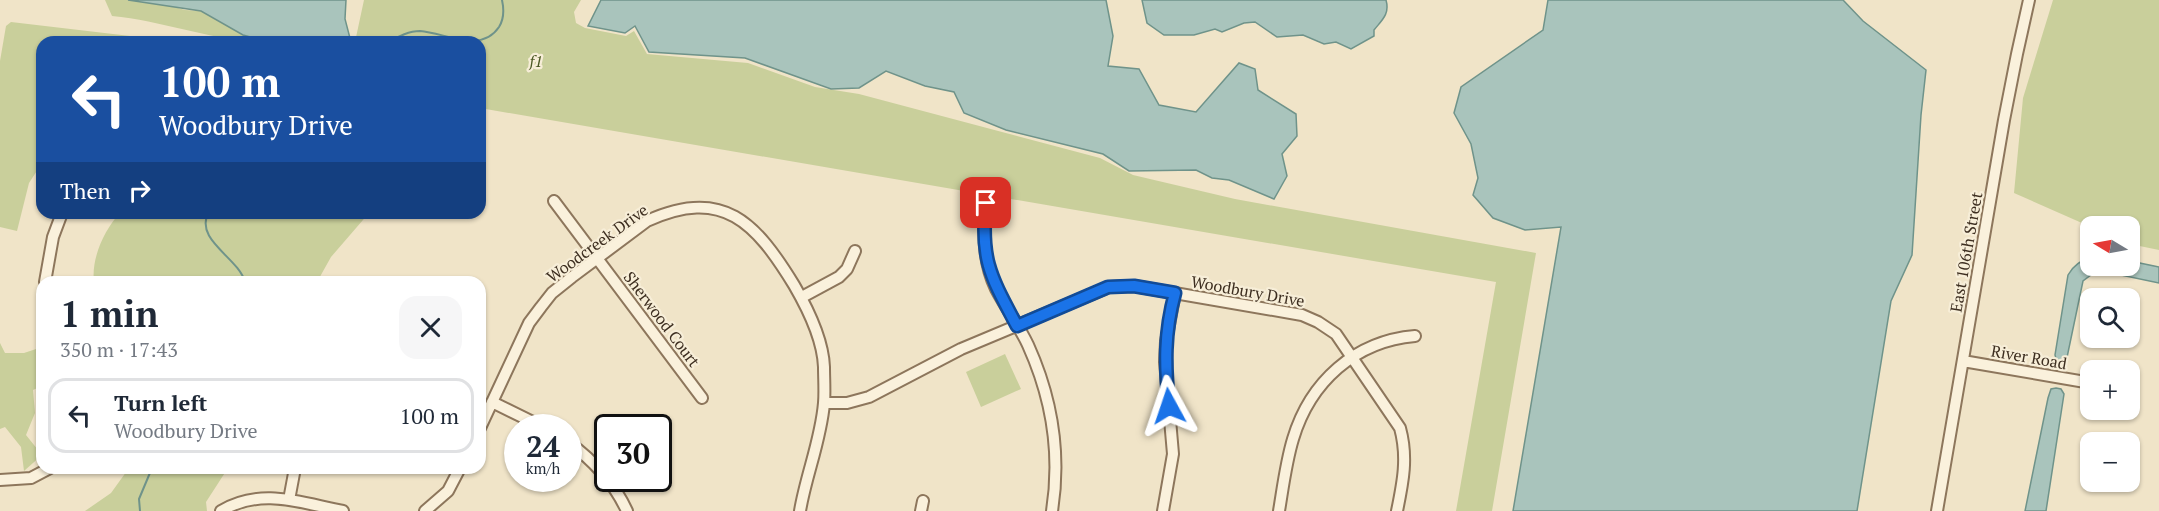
<!DOCTYPE html>
<html lang="en">
<head>
<meta charset="utf-8">
<style>
	:root { --surface:#fff; --page:#f6f6f7; --text:#1f2937; --muted:#747a83; --line:#e0e1e3 }
	body { margin:0; font-family:"PT Serif",serif; background:var(--page); color:var(--text); height:100vh; display:flex; flex-direction:column; font-size:22px; white-space:nowrap }
	* { box-sizing:border-box; margin:0 }
	p { font-size:20px; color:var(--muted) }
	.icon { flex:none; width:33px; height:33px; fill:none; stroke:currentColor; stroke-width:2; stroke-linecap:round; stroke-linejoin:round }
	.map { position:relative; flex:1; overflow:hidden }
	.drawer { position:absolute; left:36px; top:276px; width:450px; height:198px; display:flex; flex-direction:column; background:var(--surface); border-radius:18px; box-shadow:0 2px 4px #0004 }
	.drawer>* { flex:none }
	.guide { position:absolute; left:36px; top:36px; width:450px; height:183px; border-radius:18px; box-shadow:0 2px 4px #0004; background:#1a4fa0; color:#fff; overflow:hidden }
	.needle { width:39px; rotate:280deg }
	.buttons { position:absolute; left:2080px; top:216px; display:grid; gap:12px }
	.buttons a { display:grid; place-items:center; width:60px; height:60px; border-radius:12px; background:var(--surface); box-shadow:0 2px 4px #0004; font-size:30px }
	.speed { position:absolute; left:504px; top:414px; display:flex; gap:12px; font-size:30px; font-weight:700; text-align:center }
	.speed>* { display:grid; place-content:center; width:78px; height:78px; border-radius:50%; background:var(--surface); box-shadow:0 2px 4px #0004; line-height:1 }
	.speed small { font-size:15px; font-weight:400 }
	.speed .limit { border:3px solid #111; border-radius:9px; background:#fff; color:#111 }
	.pin { position:absolute; display:grid; place-items:center; width:51px; height:51px; color:#fff; margin:-26px; border-radius:12px; box-shadow:0 3px 9px #0006 }
	.me { position:absolute; width:66px; margin:-33px; rotate:355deg; stroke-linejoin:round; filter:drop-shadow(0 0 4px #0008) }
	.turn { display:flex; align-items:center; gap:21px; height:126px; padding:0 24px; font-size:27px }
	.turn .icon { width:78px; height:78px; stroke-width:2.5 }
	.turn b { display:block; font-size:42px; line-height:51px }
	.then { display:flex; align-items:center; height:57px; padding:0 24px; background:#0003; gap:12px; font-size:22px }
	.round { display:grid; place-items:center; flex:none; width:63px; height:63px; border-radius:18px; background:var(--page) }
	.headline { display:flex; align-items:center; justify-content:space-between; height:102px; padding:0 24px }
	h1 { font-size:36px; font-weight:700; line-height:45px }
	ul { padding:0; list-style:none }
	li { display:flex; align-items:center; gap:18px; height:75px; margin:0 12px 9px; padding:0 12px; border:3px solid var(--line); border-radius:18px }
	li div { flex:1 }
	li b { display:block; font-size:22px }
	li em { font-style:normal }
	.map>svg:first-child { display:block }
	.green { fill:#c9cf9b }
	.water { fill:#a9c4bc; stroke:#6f938a; stroke-width:1.5 }
	.lines { fill:none; stroke-linecap:round; stroke-linejoin:round }
	.stream { stroke:#6f938a; stroke-width:2 }
	.minor-casing { stroke:#8d765c; stroke-width:14 }
	.minor { stroke:#faf1dc; stroke-width:10 }
	.route-casing { stroke:#114b97; stroke-width:15 }
	.route { stroke:#1a73e8; stroke-width:10 }
	.labels { text-anchor:middle; stroke-width:4.5; stroke-linejoin:round; paint-order:stroke }
	.park-label { font-size:16px; font-style:italic; fill:#4d5a26; stroke:#f7eed8 }
	.street-label { font-size:16px; fill:#3d2e20; stroke:#f7eed8 }
</style>
</head>
<body>
<div class="map">
<svg width="2159" height="511" viewBox="0 0 2159 511">
	<rect width="100%" height="100%" fill="#f0e4c8"/>
	<path class="green" d="M105 0H137L171 6 185 10 201 11 243 35 268 42C215 42 165 21 112 16Z
		M364 0H581L574 12 576 23 585 28 626 36 634 31 647 54 748 63 815 87 859 94 1100 158 1133 175 1235 199 1536 253 1492 511H1456L1496 282 480 108V42H355Z
		M2053 0H2159V250L2130 244V226L2091 227 2014 193 2023 98Z
		M11 22 181 42H42V163L29 183 17 231 0 227V61L6 26Z
		M120 213H369L331 257 317 282H94C91 259 104 230 120 213Z
		M0 343 5 353H24L39 348 42 352V386L33 390 35 413 26 435 42 455 24 471 21 447 5 427 0 429Z
		M1005 354 1021 389 981 407 966 372Z
		M129 468H228L206 502 207 511H85L111 493Z"/>
	<path class="water" d="M128 0H346L345 19 351 42H268L243 35 201 11Z
		M601 0H1106L1113 36 1108 66 1139 69 1159 105 1196 112 1239 63 1255 69 1258 90 1296 114 1297 136 1282 154 1287 176 1274 199 1229 180 1212 178 1196 170 1129 171 1103 154 1006 130 964 113 954 92 925 86 886 71 859 88 831 89 745 58 649 52 635 26 625 33 588 26Z
		M1142 0H1386C1390 14 1382 20 1374 30V36L1351 49 1336 42 1324 44 1303 35 1277 37 1255 22 1244 23 1222 32 1215 29 1194 35H1164L1147 23Z
		M1548 0H1843L1863 21 1926 70 1921 115 1912 255 1891 301 1857 511H1513L1561 227 1525 230 1493 218 1473 195 1478 178 1471 144 1454 113 1461 87 1543 30Z
		M2091 258V266H2130V261L2159 267V283L2102 271 2095 272 2083 281 2065 367 2063 370 2059 369 2055 355 2068 275C2073 266 2081 260 2091 258Z
		M2056 388 2061 389 2064 394 2046 511H2025L2048 398 2051 389Z"/>
	<g class="lines">
		<path class="stream" d="M390 42C398 36 410 31 420 31 446 33 481 54 499 27 504 19 504 9 502 0
			M208 213C195 241 238 257 245 282
			M140 511 139 499 152 468"/>
		<defs>
			<path id="minor" d="M554 201 702 398
				M986 203C983 233 983 262 996 289 1006 308 1019 326 1028 345 1052 398 1061 454 1052 511
				M45 282 53 237 62 213
				M802 297 839 277 847 269 855 251
				M1963 361 2091 383
				M492 402 545 428
				M824 403H847L869 397 961 349 1109 287 1134 286 1302 315 1318 322 1336 334 1400 428C1408 457 1403 482 1397 511
				M480 428 529 323 541 307 552 293 572 277 647 221C723 186 756 223 794 285 808 309 823 339 824 367 824 379 825 392 824 403 821 440 806 475 800 511
				M568 442C593 460 614 483 627 511
				M0 480 31 478 50 468
				M289 500 295 468
				M221 511C261 487 301 503 343 511
				M425 511 448 491 460 468
				M921 511 923 501
				M1163 511 1173 454 1165 362 1166 341 1175 293
				M1279 511C1283 487 1286 462 1293 439 1310 382 1355 341 1415 336
				M1937 511 2004 120 2017 54 2029 0"/>
		</defs>
		<use href="#minor" class="minor-casing"/>
		<use href="#minor" class="minor"/>
	</g>
	<g class="lines">
		<defs>
			<path id="route" d="M986 203C980 260 991 277 1017 326L1108 287 1134 286 1175 293C1164 333 1165 366 1169 406"/>
		</defs>
		<use href="#route" class="route-casing"/>
		<use href="#route" class="route"/>
	</g>
	<g class="labels">
		<g class="park-label">
			<text x="536" y="67">f1</text>
		</g>
		<g class="street-label">
			<text transform="translate(597 243) rotate(-36)" y="6">Woodcreek Drive</text>
			<text transform="translate(1966 252) rotate(-80)" y="6">East 106th Street</text>
			<text transform="translate(1248 291) rotate(10)" y="6">Woodbury Drive</text>
			<text transform="translate(662 319) rotate(53)" y="6">Sherwood Court</text>
			<text transform="translate(2029 357) rotate(10)" y="6">River Road</text>
		</g>
	</g>
</svg>
<div class="buttons">
<a><svg class="needle" viewBox="-14 -14 28 28"><path d="M0-13l5 13h-10z" fill="#e53935"/><path d="M0 13l5-13h-10z" fill="#747a83"/></svg></a>
<a><svg class="icon" aria-label="search" viewBox="0 0 24 24"><circle cx="10" cy="10" r="6"/><path d="M15 15l6 6"/></svg></a>
<a>+</a>
<a>−</a>
</div>
<div class="speed"><div>24<small>km/h</small></div><div class="limit">30</div></div>
<div class="pin" style="left:986px;top:203px;background:#d93025"><svg class="icon" aria-label="arrive" viewBox="0 0 24 24"><path d="M6 21V4h12l-3 4 3 4H6"/></svg></div>
<svg class="me" style="left:1169px;top:406px" viewBox="-20 -20 40 40"><path d="M0-17L14 15 0 8-14 15z" fill="#1a73e8" stroke="#fff" stroke-width="4"/></svg>
<div class="guide">
<div class="turn"><svg class="icon" aria-label="left" viewBox="0 0 24 24"><path d="M17 20v-9H6M10 6l-5 5 5 5"/></svg><div><b>100 m</b>Woodbury Drive</div></div>
<div class="then">Then<svg class="icon" aria-label="right" viewBox="0 0 24 24"><path d="M7 20v-9h11M14 6l5 5-5 5"/></svg></div>
</div>
<section class="drawer">
<div class="headline"><div><h1>1 min</h1><p>350 m · 17:43</p></div><a class="round"><svg class="icon" aria-label="close" viewBox="0 0 24 24"><path d="M6 6l12 12M18 6L6 18"/></svg></a></div>
<ul>
<li><svg class="icon" aria-label="left" viewBox="0 0 24 24"><path d="M17 20v-9H6M10 6l-5 5 5 5"/></svg><div><b>Turn left</b><p>Woodbury Drive</p></div><em>100 m</em></li>
</ul>
</section>
</div>
</body>
</html>
